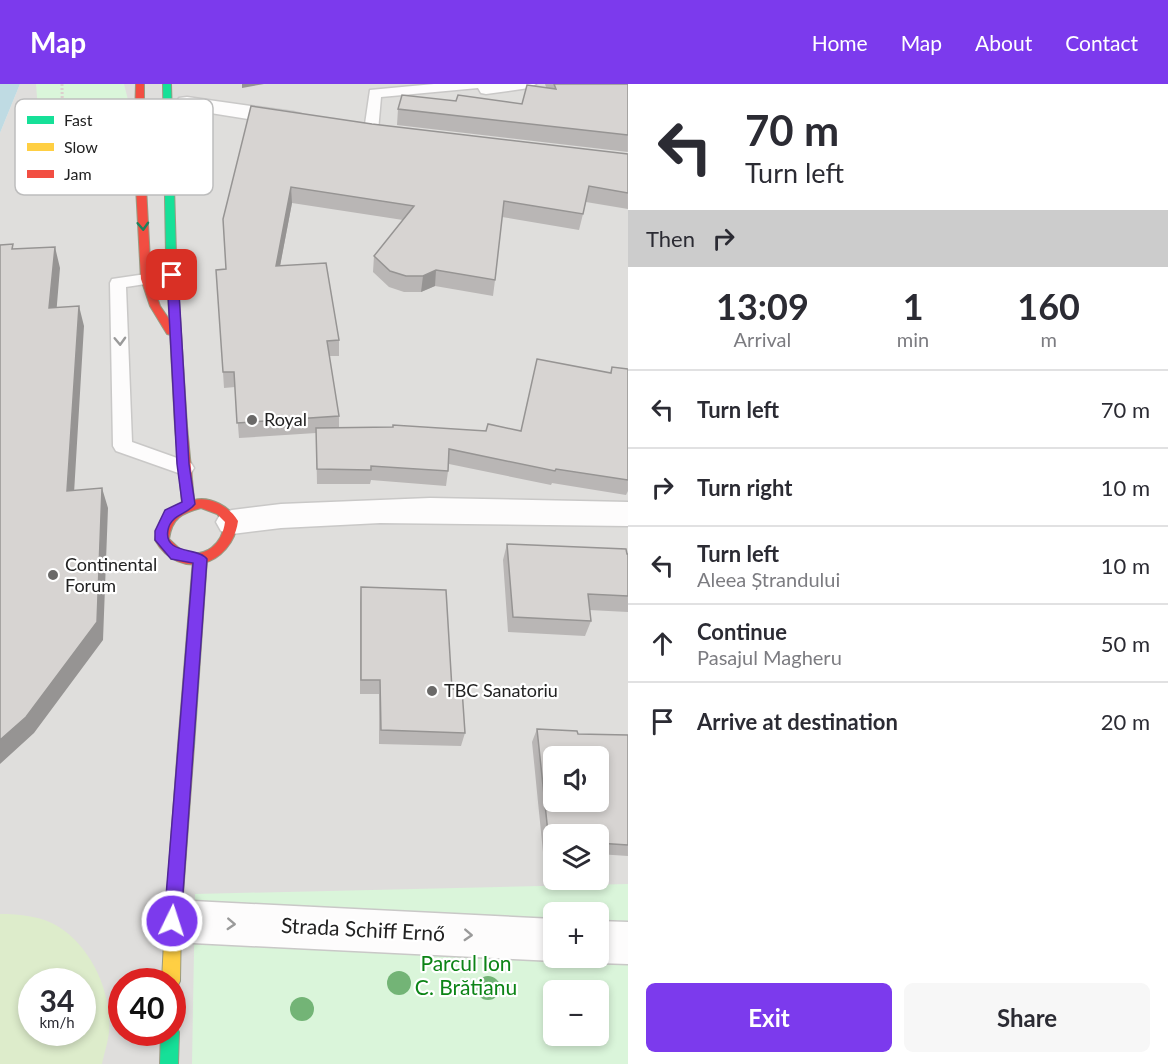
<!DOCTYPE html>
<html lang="en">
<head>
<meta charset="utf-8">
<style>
	:root { --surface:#fff; --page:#f7f7f7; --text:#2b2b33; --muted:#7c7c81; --line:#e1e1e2; --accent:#7c3aed }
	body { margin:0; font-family:Lato,sans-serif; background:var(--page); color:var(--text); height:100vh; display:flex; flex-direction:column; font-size:22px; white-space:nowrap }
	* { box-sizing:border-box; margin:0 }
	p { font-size:20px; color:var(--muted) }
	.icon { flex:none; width:33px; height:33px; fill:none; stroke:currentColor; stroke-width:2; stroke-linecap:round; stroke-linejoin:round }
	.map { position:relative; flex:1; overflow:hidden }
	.sheet { display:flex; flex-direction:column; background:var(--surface); width:540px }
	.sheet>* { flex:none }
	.banner { background:#fff; color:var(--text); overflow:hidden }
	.tools { position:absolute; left:543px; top:662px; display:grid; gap:12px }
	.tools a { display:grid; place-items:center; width:66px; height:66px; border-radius:9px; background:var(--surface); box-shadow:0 3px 9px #0003; font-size:30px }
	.speed { position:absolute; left:18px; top:884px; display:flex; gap:12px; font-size:30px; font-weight:700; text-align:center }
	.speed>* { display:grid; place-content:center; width:78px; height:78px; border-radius:50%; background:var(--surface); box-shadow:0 3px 9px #0003; line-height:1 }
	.speed small { font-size:15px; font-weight:400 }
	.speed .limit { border:9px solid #d22; background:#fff; color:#111 }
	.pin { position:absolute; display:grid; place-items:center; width:51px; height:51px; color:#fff; margin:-26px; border-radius:12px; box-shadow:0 3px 9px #0006 }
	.me { position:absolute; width:66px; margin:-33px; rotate:4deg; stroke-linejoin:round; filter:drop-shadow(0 0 4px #0008) }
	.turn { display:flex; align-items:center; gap:21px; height:126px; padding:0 18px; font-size:27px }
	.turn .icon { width:78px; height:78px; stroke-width:2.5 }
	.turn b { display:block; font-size:42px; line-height:51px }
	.then { display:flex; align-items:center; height:57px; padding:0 18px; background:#0003; gap:12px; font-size:22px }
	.eta { display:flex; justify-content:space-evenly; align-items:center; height:102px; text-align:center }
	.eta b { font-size:36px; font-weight:700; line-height:42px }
	.button { display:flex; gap:12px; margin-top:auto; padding:12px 18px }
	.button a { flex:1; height:69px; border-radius:9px; background:var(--accent); color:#fff; font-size:24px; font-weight:700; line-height:69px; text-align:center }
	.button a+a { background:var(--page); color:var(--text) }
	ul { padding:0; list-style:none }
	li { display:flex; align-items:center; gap:18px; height:78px; padding:0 18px; border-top:2px solid var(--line) }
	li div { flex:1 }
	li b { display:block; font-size:22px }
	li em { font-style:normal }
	header { display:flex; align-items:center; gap:36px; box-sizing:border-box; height:84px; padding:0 30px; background:var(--accent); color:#fff }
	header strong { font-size:28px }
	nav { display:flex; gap:33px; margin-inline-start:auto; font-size:21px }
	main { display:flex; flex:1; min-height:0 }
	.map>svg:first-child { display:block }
	.residential { fill:#dfdedc; fill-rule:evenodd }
	.grass { fill:#ddeccb; fill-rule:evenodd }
	.park { fill:#daf5da; fill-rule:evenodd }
	.water { fill:#bfdbe3 }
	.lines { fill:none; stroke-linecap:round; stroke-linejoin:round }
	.lane-casing { stroke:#c9c8c7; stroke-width:3 }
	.street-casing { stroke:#c9c8c7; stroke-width:3 }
	.fast-casing { stroke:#999a82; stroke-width:2 }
	.slow-casing { stroke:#999a82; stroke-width:2 }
	.jam-casing { stroke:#999a82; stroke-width:2 }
	.path { stroke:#dccecd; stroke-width:3; stroke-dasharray:2 2; stroke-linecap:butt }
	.lane { fill:#fdfcfc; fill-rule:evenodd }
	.street { fill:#fdfcfc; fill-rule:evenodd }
	.fast { fill:#16e098; fill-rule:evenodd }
	.slow { fill:#ffcf43; fill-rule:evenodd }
	.jam { fill:#f24e42; fill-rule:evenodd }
	.tree { fill:#73b476 }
	.wall { fill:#b9b6b5 }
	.shaded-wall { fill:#969493 }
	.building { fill:#d7d4d2; stroke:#969493; stroke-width:1.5; fill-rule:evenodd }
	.oneway { stroke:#1c815d }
	.oneway2 { stroke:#9a9a9a }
	.route { fill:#7c3aed; stroke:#51269a; stroke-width:1.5 }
	.poi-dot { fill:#6a6968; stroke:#fff; stroke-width:2 }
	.labels { text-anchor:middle; stroke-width:4.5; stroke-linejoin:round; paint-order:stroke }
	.poi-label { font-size:18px; fill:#222; stroke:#fff; text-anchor:start }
	.near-street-label { font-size:21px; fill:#222; stroke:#fff }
	.near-park-label { font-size:21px; fill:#0c8416; stroke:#fff }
	.key { fill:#fff; stroke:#bdbdbd; stroke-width:1.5 }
	.key-label { font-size:16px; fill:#222 }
</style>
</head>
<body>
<header>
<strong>Map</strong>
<nav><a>Home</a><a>Map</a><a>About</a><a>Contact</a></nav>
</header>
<main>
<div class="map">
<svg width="628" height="980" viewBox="0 0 628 980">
	<rect width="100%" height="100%" fill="#f0eeeb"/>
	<path class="residential" d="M20 0H628V980H0V49ZM554 672H598V717H554ZM554 750H598V795H554ZM554 828H598V873H554ZM32 897H82V948H32ZM122 897H172V948H122ZM554 906H598V951H554Z"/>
	<path class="grass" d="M0 830C19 830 42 832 59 843 92 864 112 909 109 948 108 958 104 970 102 980H0ZM32 897H82V948H32Z"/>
	<path class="park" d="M36 0H124L131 28V50H113L110 60 41 66Z
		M628 800V980H192L195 810ZM554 828H598V873H554ZM554 906H598V951H554Z"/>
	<path class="water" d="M0 0H20L0 49Z"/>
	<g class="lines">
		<defs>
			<path id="lane" d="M434 0H536L529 4 486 10 481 9 478 4 381 13 378 47 371 51 366 50 364 47 370 6Z
				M146 190 152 191 154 195 152 199 126 203 132 358 191 379 194 384 191 389 184 391 116 367 113 362 110 199 112 195Z"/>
			<path id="street" d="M187 13 293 28 301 30 304 35 301 40 293 42 179 24 176 19 179 14Z
				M430 414 628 418V442L380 439 281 444 232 450 221 447 216 438 221 429 232 426 281 420Z
				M173 816 554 835V873H563L554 877 173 858 158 852 152 837 158 822Z
				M598 837 628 838V880L598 879 584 873H598Z"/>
			<path id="fast" d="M163 0H171L176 170 187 342 181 346 175 342 166 170Z
				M200 470 205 471 207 475 194 662 191 667 186 669 181 667 178 662 193 475 195 471Z
				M172 940 176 942 179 948 178 980H160L161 948H172Z"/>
			<path id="slow" d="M186 655 191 657 194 662 181 837 180 897 177 903 172 905V897H162L165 837 178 662 181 657Z"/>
			<path id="jam" d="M136 0H144V66L151 195 160 222 177 247 171 251 167 250 150 222 141 195 134 66Z
				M181 338 187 342 194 416C211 412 230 423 238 437 232 482 179 498 155 456 158 438 164 426 182 419L175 342ZM201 424 217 430 225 438C222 461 206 474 183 468L169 455C172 434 182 429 201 424Z"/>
		</defs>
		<use href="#lane" class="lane-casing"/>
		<use href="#street" class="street-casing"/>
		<use href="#fast" class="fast-casing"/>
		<use href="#slow" class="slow-casing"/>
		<use href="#jam" class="jam-casing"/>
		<path class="path" d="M62 0 63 78
			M62 36 112 35"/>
		<use href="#lane" class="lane"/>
		<use href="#street" class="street"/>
		<use href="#fast" class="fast"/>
		<use href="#slow" class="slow"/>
		<use href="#jam" class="jam"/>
	</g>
	<g class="tree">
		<circle cx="399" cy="899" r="12"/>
		<circle cx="488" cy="904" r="12"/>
		<circle cx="302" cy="925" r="12"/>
	</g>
	<path class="wall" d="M545 0H628V68L397 41 398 25 456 17 522 20 546 3Z
		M372 40 628 70V125L586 118 579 146 502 133 495 196 493 212 435 202 421 208H404L389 203 373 188 374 172 403 136 292 119 280 182 339 256V272H329L339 332V344L521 347 610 289 612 283 628 285V407L626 411 552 399 551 401 449 380 446 402 371 396 370 400H317L316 349 239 354 235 303 224 304 223 288 226 185 223 135Z
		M507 460 628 470V528L589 526 591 537 585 552 508 548 503 476Z
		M361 503 452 605 465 649 461 662 379 660V610H360V519Z
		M537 645 578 650 628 651V772L598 770V750H554V769L543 768 532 658Z"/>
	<path class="shaded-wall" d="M242 0H264L242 4Z
		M291 103 292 119 277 198 276 182Z
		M55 163 60 184 55 244 49 224Z
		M436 186 435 202 421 208 423 192Z
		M79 222 84 242 73 426 67 407Z
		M102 404 108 424 103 556 34 649 0 680V656Z"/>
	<path class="building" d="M554 0H628V51L398 25 402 11 456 17 458 11 522 20 527 1 556 5Z
		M251 22 372 40 628 70V109L589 102 583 130 504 117 495 196 436 186 423 192H406L390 187 374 172 414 122 291 103 276 182 326 179 339 256 327 257 339 332 237 339 234 288H223L216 186 226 185 223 135Z
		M13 160 12 165 55 163 49 224 79 222 67 407 102 404 97 538 26 633 0 656V161Z
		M537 275 611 289 612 283 628 285V396L556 385 555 387 449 365 448 387 371 382V386L317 385 316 344 393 343V341L486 347 488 340 521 347Z
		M507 460 626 465 627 470H628V512L588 510 591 537 513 533Z
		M361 503 446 506 452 605H462L465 649 381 646 380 596H361Z
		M537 645 577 647 578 650 628 651V761L598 759V750H554V758H549ZM554 672H598V717H554Z"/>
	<defs><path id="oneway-chevron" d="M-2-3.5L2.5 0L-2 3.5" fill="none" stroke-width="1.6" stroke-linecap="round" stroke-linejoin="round" transform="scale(1.5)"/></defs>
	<use class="oneway" href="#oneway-chevron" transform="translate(143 142) rotate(87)"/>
	<g class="oneway2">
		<use href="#oneway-chevron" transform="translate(120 257) rotate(88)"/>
		<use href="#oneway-chevron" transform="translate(231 840) rotate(3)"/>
		<use href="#oneway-chevron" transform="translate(468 851) rotate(3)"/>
	</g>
	<path class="route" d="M172 188 178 191 189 380 195 420C187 431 171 430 168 446 163 471 199 463 207 475L181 837 179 843 172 845 166 843 164 837 193 479 171 475 155 456V447L165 426 182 418 177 380 167 191Z"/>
	<g class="poi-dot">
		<circle cx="252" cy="336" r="6"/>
		<circle cx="53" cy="491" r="6"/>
		<circle cx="432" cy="607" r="6"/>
	</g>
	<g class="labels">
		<g class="poi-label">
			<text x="264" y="342">Royal</text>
			<text x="65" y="487">Continental<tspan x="65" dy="21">Forum</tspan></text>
			<text x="444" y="613">TBC Sanatoriu</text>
		</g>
		<g class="near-street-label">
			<text transform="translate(363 846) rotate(3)" y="7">Strada Schiff Ernő</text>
		</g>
		<g class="near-park-label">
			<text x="466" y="887">Parcul Ion<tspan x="466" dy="24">C. Brătianu</tspan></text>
		</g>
	</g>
	<rect x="15" y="15" width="198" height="96" rx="9" class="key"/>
	<rect x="27" y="32" width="27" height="8" fill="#16e098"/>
	<rect x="27" y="59" width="27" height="8" fill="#ffcf43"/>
	<rect x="27" y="86" width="27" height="8" fill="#f24e42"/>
	<g class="key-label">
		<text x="64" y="42">Fast</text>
		<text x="64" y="69">Slow</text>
		<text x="64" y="96">Jam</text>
	</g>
</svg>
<div class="tools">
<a><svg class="icon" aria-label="sound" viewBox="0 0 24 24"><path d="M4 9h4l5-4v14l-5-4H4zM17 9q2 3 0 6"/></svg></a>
<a><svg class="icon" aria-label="layers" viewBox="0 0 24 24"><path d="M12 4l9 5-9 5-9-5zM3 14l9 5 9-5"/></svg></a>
<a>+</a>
<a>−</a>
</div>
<div class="speed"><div>34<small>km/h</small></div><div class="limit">40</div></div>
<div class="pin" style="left:172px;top:191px;background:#d93025"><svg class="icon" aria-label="arrive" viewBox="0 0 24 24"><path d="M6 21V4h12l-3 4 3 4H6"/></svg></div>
<svg class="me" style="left:172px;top:837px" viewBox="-20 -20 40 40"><circle r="17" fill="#7c3aed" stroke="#fff" stroke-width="3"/><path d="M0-11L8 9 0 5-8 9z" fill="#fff"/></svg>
</div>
<section class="sheet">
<div class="banner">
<div class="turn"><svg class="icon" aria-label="left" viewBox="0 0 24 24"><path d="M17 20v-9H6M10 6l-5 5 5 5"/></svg><div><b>70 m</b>Turn left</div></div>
<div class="then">Then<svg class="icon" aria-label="right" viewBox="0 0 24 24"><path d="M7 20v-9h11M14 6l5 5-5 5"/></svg></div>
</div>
<div class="eta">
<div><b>13:09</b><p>Arrival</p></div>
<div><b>1</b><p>min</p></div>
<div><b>160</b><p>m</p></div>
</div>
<ul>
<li><svg class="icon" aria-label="left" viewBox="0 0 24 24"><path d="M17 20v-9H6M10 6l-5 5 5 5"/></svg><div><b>Turn left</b></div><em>70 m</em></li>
<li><svg class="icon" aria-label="right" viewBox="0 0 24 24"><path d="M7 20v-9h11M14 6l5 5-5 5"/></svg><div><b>Turn right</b></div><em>10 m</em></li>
<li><svg class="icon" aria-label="left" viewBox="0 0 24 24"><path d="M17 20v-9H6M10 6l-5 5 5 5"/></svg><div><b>Turn left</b><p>Aleea Ștrandului</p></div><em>10 m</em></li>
<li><svg class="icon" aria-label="ahead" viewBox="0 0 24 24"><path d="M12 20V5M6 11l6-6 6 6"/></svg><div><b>Continue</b><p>Pasajul Magheru</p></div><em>50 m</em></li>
<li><svg class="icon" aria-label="arrive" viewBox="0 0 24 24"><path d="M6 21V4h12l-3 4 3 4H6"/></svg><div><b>Arrive at destination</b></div><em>20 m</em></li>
</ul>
<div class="button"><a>Exit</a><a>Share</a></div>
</section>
</main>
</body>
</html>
